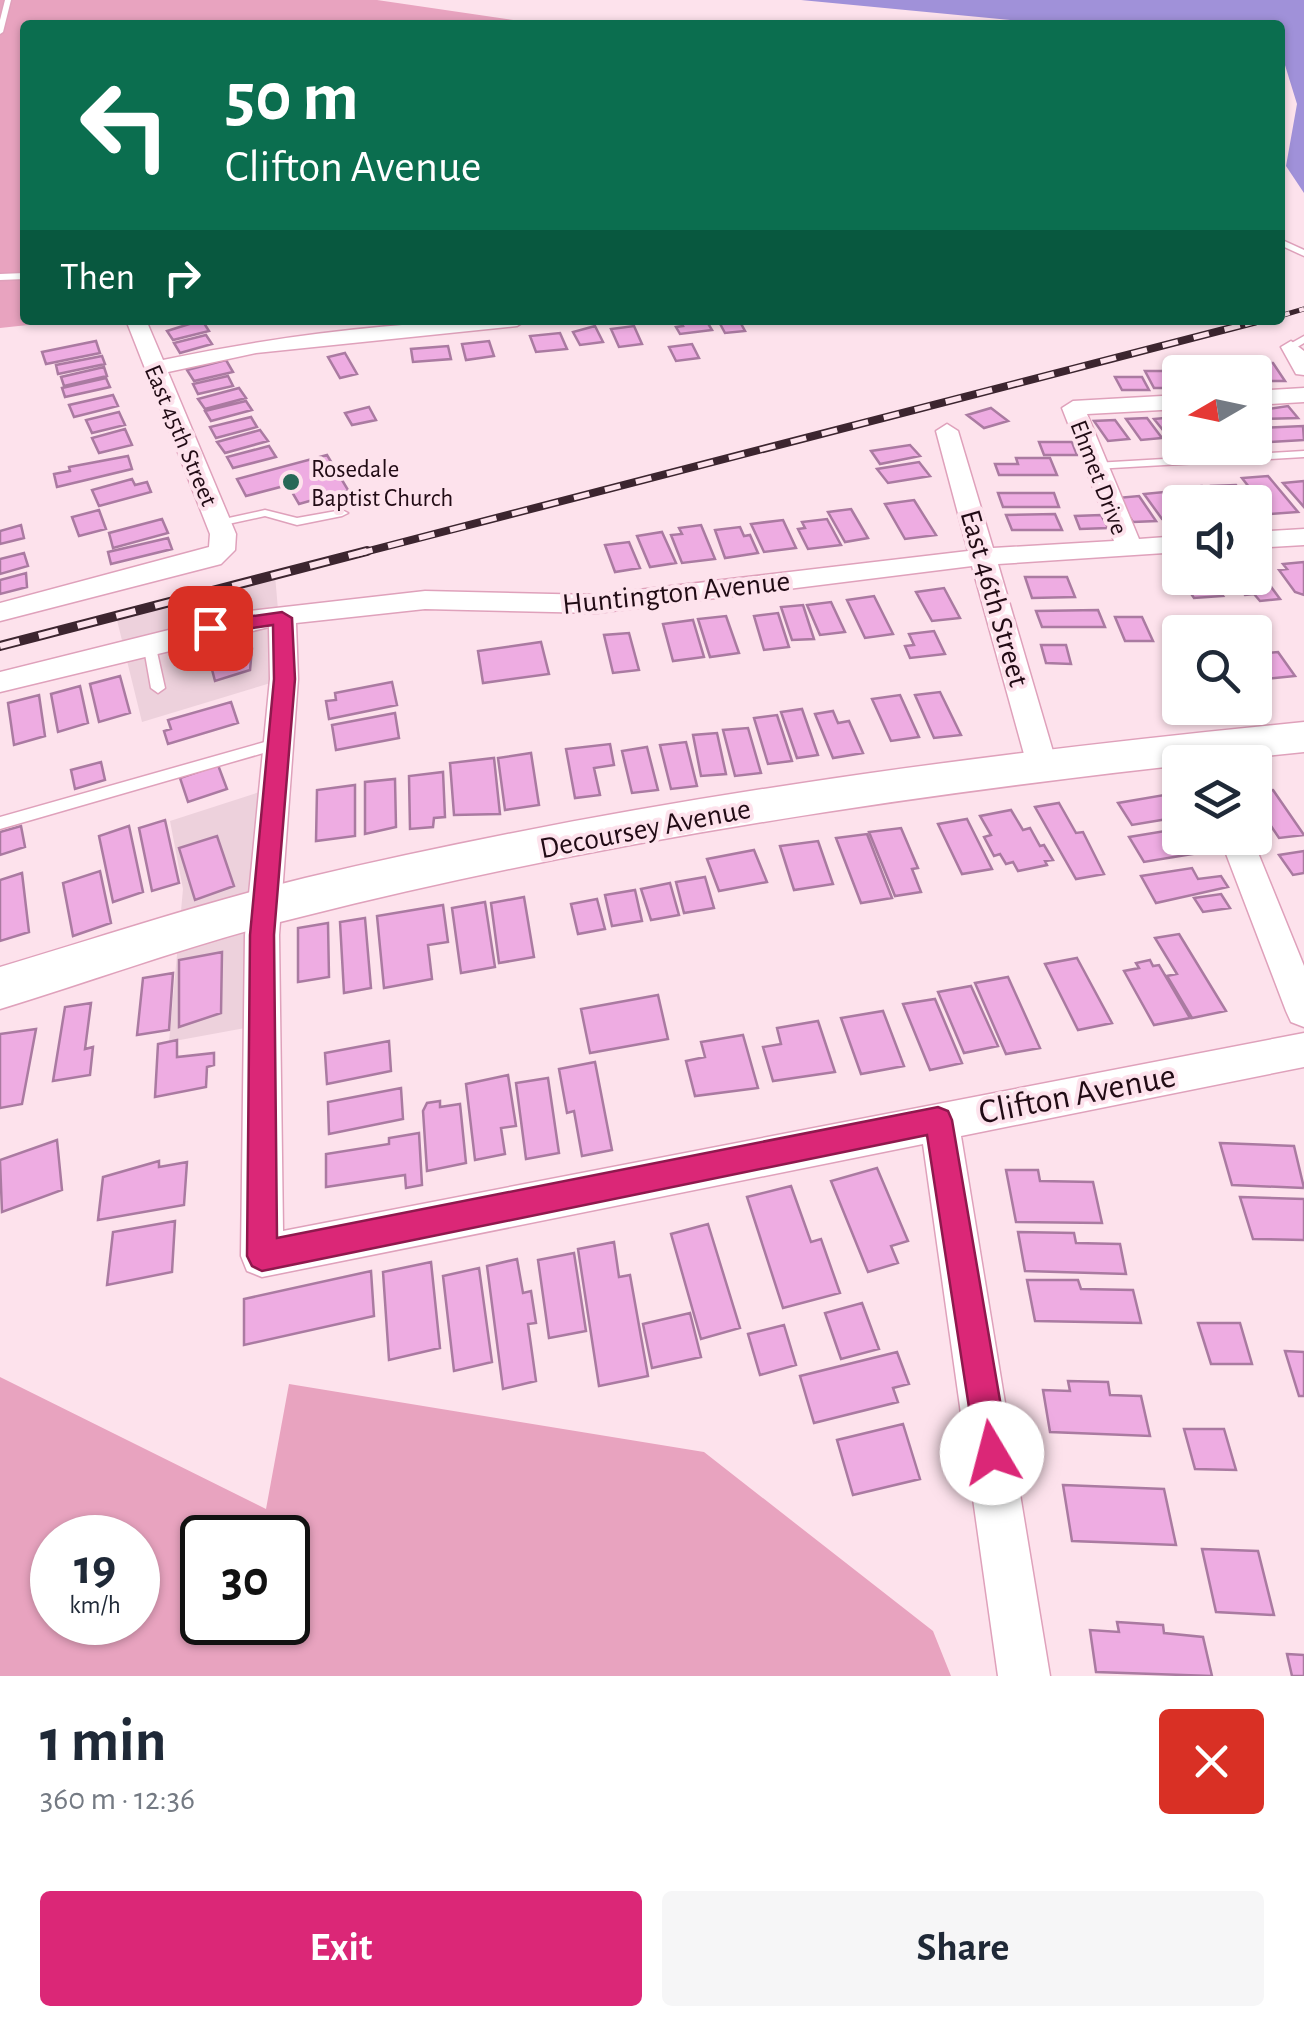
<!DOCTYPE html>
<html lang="en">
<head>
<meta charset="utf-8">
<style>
	:root { --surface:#fff; --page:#f6f6f7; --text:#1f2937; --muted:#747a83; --accent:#db2777 }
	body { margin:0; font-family:"Alegreya Sans",sans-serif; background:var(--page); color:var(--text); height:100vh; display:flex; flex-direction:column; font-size:38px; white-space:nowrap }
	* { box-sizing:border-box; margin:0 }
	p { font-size:32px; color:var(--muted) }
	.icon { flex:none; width:55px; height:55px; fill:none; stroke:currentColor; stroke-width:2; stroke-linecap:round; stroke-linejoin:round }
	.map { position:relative; height:1676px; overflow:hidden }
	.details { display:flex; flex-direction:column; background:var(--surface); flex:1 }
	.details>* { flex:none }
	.hud { position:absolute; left:20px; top:20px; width:1265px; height:305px; border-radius:10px; box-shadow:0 2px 8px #0004; background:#0b6e4f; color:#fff; overflow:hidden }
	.needle { width:65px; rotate:261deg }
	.fabs { position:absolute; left:1162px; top:355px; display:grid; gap:20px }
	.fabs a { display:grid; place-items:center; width:110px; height:110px; border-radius:10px; background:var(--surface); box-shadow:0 2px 8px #0004; font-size:50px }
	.speed { position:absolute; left:30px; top:1515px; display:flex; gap:20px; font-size:50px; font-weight:700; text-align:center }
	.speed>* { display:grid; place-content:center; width:130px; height:130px; border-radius:50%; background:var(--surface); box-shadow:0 2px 8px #0004; line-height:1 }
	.speed small { font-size:25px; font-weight:400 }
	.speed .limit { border:5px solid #111; border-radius:15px; background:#fff; color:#111 }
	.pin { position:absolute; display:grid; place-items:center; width:85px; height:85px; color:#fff; margin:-42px; border-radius:20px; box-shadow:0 5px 15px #0006 }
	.me { position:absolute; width:110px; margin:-55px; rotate:352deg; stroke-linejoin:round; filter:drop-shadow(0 0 8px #0008) }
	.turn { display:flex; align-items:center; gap:35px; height:210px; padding:0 40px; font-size:45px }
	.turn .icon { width:130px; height:130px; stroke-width:2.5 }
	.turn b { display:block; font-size:70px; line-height:85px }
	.then { display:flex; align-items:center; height:95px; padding:0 40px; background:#0003; gap:20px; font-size:38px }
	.round { display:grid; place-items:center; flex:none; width:105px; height:105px; border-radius:10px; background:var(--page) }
	.overview { display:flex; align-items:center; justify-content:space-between; height:170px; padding:0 40px }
	h1 { font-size:60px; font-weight:700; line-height:75px }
	.cta { display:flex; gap:20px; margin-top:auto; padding:20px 40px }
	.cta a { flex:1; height:115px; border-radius:10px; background:var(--accent); color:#fff; font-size:40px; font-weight:700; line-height:115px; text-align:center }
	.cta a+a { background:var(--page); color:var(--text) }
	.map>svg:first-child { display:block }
	.built { fill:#edd1dc }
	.green { fill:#e8a3bf; fill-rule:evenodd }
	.water { fill:#a091d9 }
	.building { fill:#eeace2; stroke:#aa7aa1; stroke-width:2.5 }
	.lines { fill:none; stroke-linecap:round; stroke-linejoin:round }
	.service-casing { stroke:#dfa1bb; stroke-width:3 }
	.minor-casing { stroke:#dfa1bb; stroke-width:3 }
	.secondary-casing { stroke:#dfa1bb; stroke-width:3 }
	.service { fill:#fff; fill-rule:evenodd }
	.minor { fill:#fff; fill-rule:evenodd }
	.secondary { fill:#fff; fill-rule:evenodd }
	.rail-far2-casing { stroke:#3c252f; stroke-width:5 }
	.rail-far1-casing { stroke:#3c252f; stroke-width:8 }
	.rail-casing { stroke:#3c252f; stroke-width:10 }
	.rail-far2 { stroke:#fde2ec; stroke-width:4; stroke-dasharray:10; stroke-linecap:butt }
	.rail-far1 { stroke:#fde2ec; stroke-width:5; stroke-dasharray:16; stroke-linecap:butt }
	.rail { stroke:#fde2ec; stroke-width:6; stroke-dasharray:20; stroke-linecap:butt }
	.route { fill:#db2777; stroke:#8e194d; stroke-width:2.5 }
	.poi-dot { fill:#276857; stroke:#fde2ec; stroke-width:4 }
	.labels { text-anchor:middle; stroke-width:8; stroke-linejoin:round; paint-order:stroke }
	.far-street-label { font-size:25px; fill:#210b15; stroke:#fde2ec }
	.far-poi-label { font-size:25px; fill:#210b15; stroke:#fde2ec; text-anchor:start }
	.street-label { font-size:30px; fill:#210b15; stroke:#fde2ec }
	.near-street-label { font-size:35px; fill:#210b15; stroke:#fde2ec }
</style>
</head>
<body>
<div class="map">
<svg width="1304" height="1676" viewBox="0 0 1304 1676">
	<rect width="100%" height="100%" fill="#fde2ec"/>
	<path class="built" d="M275 575 284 679 142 722 116 616Z
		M275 787 261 1025 169 1042 183 889 170 821Z"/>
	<path class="green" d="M0 0H377L547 25H25V320H74L0 328Z
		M0 1377 266 1509 289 1384 704 1452 933 1631 951 1676H0ZM52 1538H138V1622H52ZM202 1538H288V1622H202Z"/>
	<path class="water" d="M801 0H1304V193L1286 166 1297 104 1280 49V25H1061Z"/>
	<path class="building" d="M202 320 209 331 173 340 167 331Z
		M680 320H706L712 330 680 334 676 327 683 326Z
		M718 320H739L745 331 725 333Z
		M595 326 603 342 580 345 573 332Z
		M634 326 642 344 619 347 611 329Z
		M560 333 567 349 536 352 530 336Z
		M206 335 212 344 180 353 174 343Z
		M96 341 100 353 46 364 42 352Z
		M489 341 494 356 466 360 462 344Z
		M692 344 699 358 676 361 669 347Z
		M448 346 451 359 413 362 411 349Z
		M345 353 357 374 340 378 328 357Z
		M102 356 105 364 58 374 56 365Z
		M1208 357H1228L1246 372H1217Z
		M226 360 233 372 194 381 187 370Z
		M1249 363H1273L1285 381H1261Z
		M104 367 107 376 64 386 61 377Z
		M1145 371H1172L1180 388H1154Z
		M228 376 233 386 198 394 193 384Z
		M1115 377H1142L1149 390H1122Z
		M106 378 110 387 65 397 62 388Z
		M239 388 246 398 205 409 198 399Z
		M113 395 118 406 74 417 69 405Z
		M246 401 252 410 211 421 205 411Z
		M1288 406 1298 418 1262 419 1255 411Z
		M369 407 376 420 352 425 345 413Z
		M991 408 1008 421 984 428 967 415Z
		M119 412 125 425 92 433 86 420Z
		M251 417 257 427 216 438 210 427Z
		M1174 417 1180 425V445H1175L1154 419Z
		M1147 418 1162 438 1141 440 1126 419Z
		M1115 420 1129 439 1108 441 1094 421Z
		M1303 426 1304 440 1268 442 1257 428Z
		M125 429 132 445 99 453 92 438Z
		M260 430 268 441 225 453 217 442Z
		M1039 442H1072L1077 455H1044Z
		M910 445 920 456 880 464 871 451Z
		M269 446 276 457 233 468 227 457Z
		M327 455 348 490 299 504 288 485 246 496 237 479Z
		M128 456 132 469 57 487 54 474 70 471 69 467Z
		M1016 458H1050L1057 475H999L995 464H1018Z
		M919 462 930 476 888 483 877 469Z
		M1268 476 1298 512 1270 514 1242 478Z
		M132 479 135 485 147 482 151 492 99 506 92 490Z
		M1304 481V507L1283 483Z
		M1236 485 1250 502H1224L1212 486Z
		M1202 486 1216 502H1187L1176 488Z
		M1164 492 1180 514V517L1162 519 1144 494Z
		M998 493H1054L1059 507H1003Z
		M1139 496 1156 521 1133 522 1117 498Z
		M914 500 936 535 905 539 885 504Z
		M851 509 868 538 845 542 828 512Z
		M99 510 106 529 79 536 72 517Z
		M1055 514 1062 530H1012L1006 515Z
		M1101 515 1108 528 1080 529 1075 516Z
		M162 519 168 533 113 548 109 533Z
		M827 519 841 545 808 549 798 529 805 528 802 522Z
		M783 520 796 548 764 552 751 524Z
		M21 525 24 538 0 544V531Z
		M701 525 715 559 682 563 671 535 682 534 679 528Z
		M740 527 744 536 750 535 758 553 725 558 715 530Z
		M662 532 676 563 650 567 637 536Z
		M168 538 172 549 111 564 108 552Z
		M629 542 640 568 615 572 605 545Z
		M24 553 28 566 0 574V559Z
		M1304 562V595L1295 592 1279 570 1287 569 1283 564Z
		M1180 568V578H1210L1223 596 1194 598 1174 569Z
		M26 573 27 587 0 594V580Z
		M1261 573 1280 599 1260 601 1254 594 1245 595 1232 578Z
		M1025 577H1067L1075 597 1032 598Z
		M944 588 960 618 932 621 916 592Z
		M874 596 893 634 865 638 847 600Z
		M831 602 845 632 820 635 807 605Z
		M803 605 814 639 792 640 781 607Z
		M1098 610 1105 627H1042L1036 611Z
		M778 613 789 647 764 650 754 616Z
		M726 616 739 653 710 657 698 619Z
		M1115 617H1142L1153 641H1125Z
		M693 620 704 657 673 661 663 624Z
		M247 630 252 648 250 670 215 681 205 643Z
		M934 631 945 654 910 658 905 646 914 645 909 634Z
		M629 633 639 670 613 673 604 635Z
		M541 642 549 674 483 683 478 651Z
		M1041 645H1066L1071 664 1046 663Z
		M1278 652 1295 676 1255 680V654Z
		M120 676 130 713 99 722 90 684Z
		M392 682 397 705 329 719 326 701 336 700 335 693Z
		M80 686 88 723 58 732 51 694Z
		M940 692 961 735 934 738 915 695Z
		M39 695 45 736 14 745 8 703Z
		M900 695 919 737 891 741 872 699Z
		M231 702 238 723 168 744 164 731 171 729 168 720Z
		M802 709 818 755 797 758 781 712Z
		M833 711 838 723 849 721 863 753 833 758 815 714Z
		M395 713 399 738 336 750 332 725Z
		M777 715 792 761 768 764 754 718Z
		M748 728 761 773 735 776 723 730Z
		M717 733 726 774 701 776 693 735Z
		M686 742 697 786 671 789 660 745Z
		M610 744 614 765 594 768 600 795 575 798 566 749Z
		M647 747 658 790 632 793 622 751Z
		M531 753 539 805 505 810 498 758Z
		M494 758 500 814 454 815 450 763Z
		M101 762 105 780 75 789 71 770Z
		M218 765 227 789 188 802 180 778Z
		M443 772 445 817 434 818 433 827 410 829 409 776Z
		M395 779 396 827 365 834V782Z
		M355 785V836L316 841 317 790Z
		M1273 790 1304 835 1279 838 1255 802V792Z
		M1164 795 1179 817 1132 825 1118 803Z
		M1059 803 1076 833 1083 832 1104 874 1076 879 1035 807Z
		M1011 810 1023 830 1030 828 1040 846 1044 845 1053 860 1045 861 1047 865 1018 871 1013 862 1006 864 1000 854 994 856 984 837 991 835 980 816Z
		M967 819 992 869 962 874 938 824Z
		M165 820 179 883 152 891 139 828Z
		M21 826 25 847 0 855V832Z
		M129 826 143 892 113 902 99 836Z
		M901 828 918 868 912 869 921 892 895 896 869 832Z
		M1177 829 1192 854 1144 862 1129 837Z
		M867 834 892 898 861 903 836 838Z
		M217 836 234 886 195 900 179 848Z
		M818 841 833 884 794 890 780 846Z
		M754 850 767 882 719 891 707 859Z
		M1304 851V873L1293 875 1279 855Z
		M1192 868 1198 879 1221 876 1228 887 1156 903 1141 876Z
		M100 871 111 923 73 936 63 883Z
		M22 873 29 932 0 941V880Z
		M705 877 714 908 684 913 676 882Z
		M670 883 679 915 651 920 641 889Z
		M635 890 642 921 612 926 605 895Z
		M1221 894 1230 908 1203 912 1194 898Z
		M524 897 534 957 499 963 491 903Z
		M597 899 605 929 578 934 571 904Z
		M485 902 495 967 461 973 452 908Z
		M443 905 448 942 428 945 432 979 384 988 377 916Z
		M365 918 371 988 344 993 340 922Z
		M328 923 329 977 298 982V928Z
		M1179 934 1226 1011 1192 1018 1167 976 1177 974 1155 938Z
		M222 952 221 1013 179 1027V960Z
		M1077 958 1112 1023 1078 1030 1045 964Z
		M1150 960 1153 966 1159 965 1190 1018 1154 1025 1124 971 1139 968 1136 963Z
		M173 973 169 1030 137 1035 143 978Z
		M1008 977 1040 1048 1006 1054 975 983Z
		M971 986 998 1046 964 1053 938 992Z
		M658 995 668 1039 590 1053 581 1009Z
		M935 999 962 1063 930 1070 903 1004Z
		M91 1003 85 1049 93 1047 90 1075 53 1081 65 1007Z
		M883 1011 904 1066 861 1074 841 1018Z
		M818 1021 835 1072 773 1081 763 1047 781 1044 777 1028Z
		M36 1029 22 1104 0 1108V1034Z
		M743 1035 758 1088 695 1096 686 1061 705 1057 701 1042Z
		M177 1040V1057L214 1053V1065L207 1067 206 1087 155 1097 158 1044Z
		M389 1041 391 1071 327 1084 325 1053Z
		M595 1062 612 1150 582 1156 574 1111 567 1113 559 1069Z
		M508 1075 516 1126 501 1128 505 1154 475 1160 466 1084Z
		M548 1078 559 1153 526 1159 516 1083Z
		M401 1088 403 1119 329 1134 328 1102Z
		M440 1101V1107L460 1104 466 1163 427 1171 423 1111 427 1103Z
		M419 1133 422 1185 406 1188 405 1175 326 1187V1154L389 1144V1138Z
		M57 1140 62 1190 2 1212 0 1160Z
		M1220 1143 1294 1146 1304 1188 1232 1185Z
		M159 1161V1167L187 1162 184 1205 98 1220 103 1177Z
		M877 1168 908 1241 891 1246 898 1263 868 1272 831 1181Z
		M1006 1170H1038L1040 1181 1093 1182 1102 1223 1016 1222Z
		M791 1186 811 1242 821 1239 840 1293 783 1308 747 1197Z
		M1240 1197 1304 1199V1240L1253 1239Z
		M175 1221 172 1272 107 1285 113 1232Z
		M708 1224 740 1328 701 1339 671 1234Z
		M1018 1232 1074 1233 1076 1243 1120 1244 1126 1274 1025 1271Z
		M614 1242 619 1277 630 1275 648 1376 599 1386 578 1249Z
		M574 1253 586 1331 549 1338 538 1260Z
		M517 1259 523 1293 531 1291 536 1323 528 1324 536 1381 503 1389 487 1266Z
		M431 1262 440 1348 389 1360 383 1272Z
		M479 1268 492 1362 454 1371 443 1276Z
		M371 1271 374 1316 244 1345V1299Z
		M1027 1280H1078L1081 1289 1133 1290 1141 1323 1035 1321Z
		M862 1303 879 1349 841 1359 825 1313Z
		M690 1313 701 1357 652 1368 643 1324Z
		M1198 1323H1240L1252 1364H1211Z
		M784 1325 796 1365 760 1375 748 1334Z
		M1285 1351 1304 1352V1396H1299Z
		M897 1352 909 1384 893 1388 898 1402 814 1423 800 1376Z
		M1068 1381 1108 1382 1110 1395 1141 1396 1150 1436 1050 1432 1043 1390 1070 1391Z
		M903 1424 920 1479 853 1495 837 1440Z
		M1184 1429H1224L1236 1470 1195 1469Z
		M1063 1485 1164 1489 1176 1545 1072 1541Z
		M1202 1549 1258 1551 1274 1615 1216 1612Z
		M1117 1622 1163 1625 1164 1633 1203 1637 1212 1676 1096 1672 1090 1630 1119 1632Z
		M1287 1654 1304 1655V1676H1292Z"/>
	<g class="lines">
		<defs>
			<path id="service" d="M5 0H11L3 32 0 34V20Z
				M1280 239 1304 250V256L1280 245Z
				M25 273V279L0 280V274Z
				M1304 336V343L1294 349H1288V345Z
				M1304 451V457L1095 469 1090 466 1095 463Z
				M265 510 297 518 342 510 348 513 342 516 297 525 265 516 219 526 213 523 215 521Z
				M149 639 155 643 165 688 158 693 151 688 143 643Z
				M279 738 284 739 286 743 284 747 0 829V817Z"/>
			<path id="minor" d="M126 320H146L163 360C283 335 405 320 527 320L517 326 256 353 168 372 236 534 235 550 221 564 0 621V603L209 547 210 534Z
				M1291 341 1304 351V375L1296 374 1281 347Z
				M1304 388V402L1255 405V391Z
				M1180 395V409L1087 414 1139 539 1180 536V552L998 564 1057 765 1053 773H1031L1027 765 972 566 596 613 425 609 296 623 298 679 279 935 283 1231 1304 1033V1067L961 1136 1050 1676H998L923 1144 262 1277 247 1271 241 1256 245 935 270 679 269 627 0 692V672L241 612 425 591 596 595 968 551 936 431 947 424 958 431 993 548 1114 541 1062 408 1073 401Z
				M1304 529V545L1255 548V532Z
				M1220 838H1252L1304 966V1027L1291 1022 1286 1011Z"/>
			<path id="secondary" d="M1304 722V752C971 786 633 833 304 916 201 941 101 978 0 1009V967C101 937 202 903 305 878 633 800 968 755 1304 722Z"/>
		</defs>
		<use href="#service" class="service-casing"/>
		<use href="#minor" class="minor-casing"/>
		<use href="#secondary" class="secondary-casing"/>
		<use href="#service" class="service"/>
		<use href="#minor" class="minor"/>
		<use href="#secondary" class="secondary"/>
		<defs>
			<path id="rail-far2" d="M1280 316 1304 309
				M1245 325 1263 320"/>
			<path id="rail-far1" d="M357 554 1254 322"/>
			<path id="rail" d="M0 646 367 551"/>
		</defs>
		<use href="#rail-far2" class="rail-far2-casing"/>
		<use href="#rail-far1" class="rail-far1-casing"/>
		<use href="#rail" class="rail-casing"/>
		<use href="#rail-far2" class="rail-far2"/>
		<use href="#rail-far1" class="rail-far1"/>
		<use href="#rail" class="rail"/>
	</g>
	<path class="route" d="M282 612 292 618 295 679 274 935 277 1238 938 1107 948 1111 952 1120 1009 1453 1004 1465 992 1470 981 1465 976 1453 927 1135 262 1271 252 1266 247 1256 250 935 274 679 273 625 210 634 200 628 210 622Z"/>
	<circle class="poi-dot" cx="291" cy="482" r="10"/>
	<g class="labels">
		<g class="far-street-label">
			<text transform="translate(182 435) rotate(67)" y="9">East 45th Street</text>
			<text transform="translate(1100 477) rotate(69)" y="9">Ehmet Drive</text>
		</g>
		<g class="far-poi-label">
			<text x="311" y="477">Rosedale<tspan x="311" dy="29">Baptist Church</tspan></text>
		</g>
		<g class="street-label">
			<text transform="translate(676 592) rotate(-6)" y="10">Huntington Avenue</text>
			<text transform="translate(995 598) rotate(74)" y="10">East 46th Street</text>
			<text transform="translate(645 828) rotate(-11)" y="10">Decoursey Avenue</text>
		</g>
		<g class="near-street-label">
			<text transform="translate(1077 1093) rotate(-11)" y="12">Clifton Avenue</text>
		</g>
	</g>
</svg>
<div class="fabs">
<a><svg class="needle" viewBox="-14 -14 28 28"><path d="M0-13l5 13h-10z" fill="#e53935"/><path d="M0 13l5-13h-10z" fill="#747a83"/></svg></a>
<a><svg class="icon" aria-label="sound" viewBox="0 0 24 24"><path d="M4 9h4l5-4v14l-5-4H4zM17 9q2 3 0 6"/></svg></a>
<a><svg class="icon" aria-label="search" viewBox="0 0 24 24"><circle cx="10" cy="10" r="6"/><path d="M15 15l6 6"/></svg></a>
<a><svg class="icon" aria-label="layers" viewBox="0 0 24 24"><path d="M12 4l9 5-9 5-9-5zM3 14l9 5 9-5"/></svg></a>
</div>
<div class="speed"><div>19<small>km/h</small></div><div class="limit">30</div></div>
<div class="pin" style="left:210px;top:628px;background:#d93025"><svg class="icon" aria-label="arrive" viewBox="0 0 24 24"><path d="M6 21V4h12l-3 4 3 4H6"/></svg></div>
<svg class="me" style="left:992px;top:1453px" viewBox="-20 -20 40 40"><circle r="19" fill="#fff"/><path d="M0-13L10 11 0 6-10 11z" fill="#db2777"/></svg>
<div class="hud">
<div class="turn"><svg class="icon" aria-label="left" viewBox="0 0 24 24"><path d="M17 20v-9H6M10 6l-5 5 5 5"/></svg><div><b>50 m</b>Clifton Avenue</div></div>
<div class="then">Then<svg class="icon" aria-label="right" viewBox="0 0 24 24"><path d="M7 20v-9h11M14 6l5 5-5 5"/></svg></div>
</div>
</div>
<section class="details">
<div class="overview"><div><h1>1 min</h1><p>360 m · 12:36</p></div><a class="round" style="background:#d93025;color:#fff"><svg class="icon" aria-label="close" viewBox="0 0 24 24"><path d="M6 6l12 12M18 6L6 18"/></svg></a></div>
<div class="cta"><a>Exit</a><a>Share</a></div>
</section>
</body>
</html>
